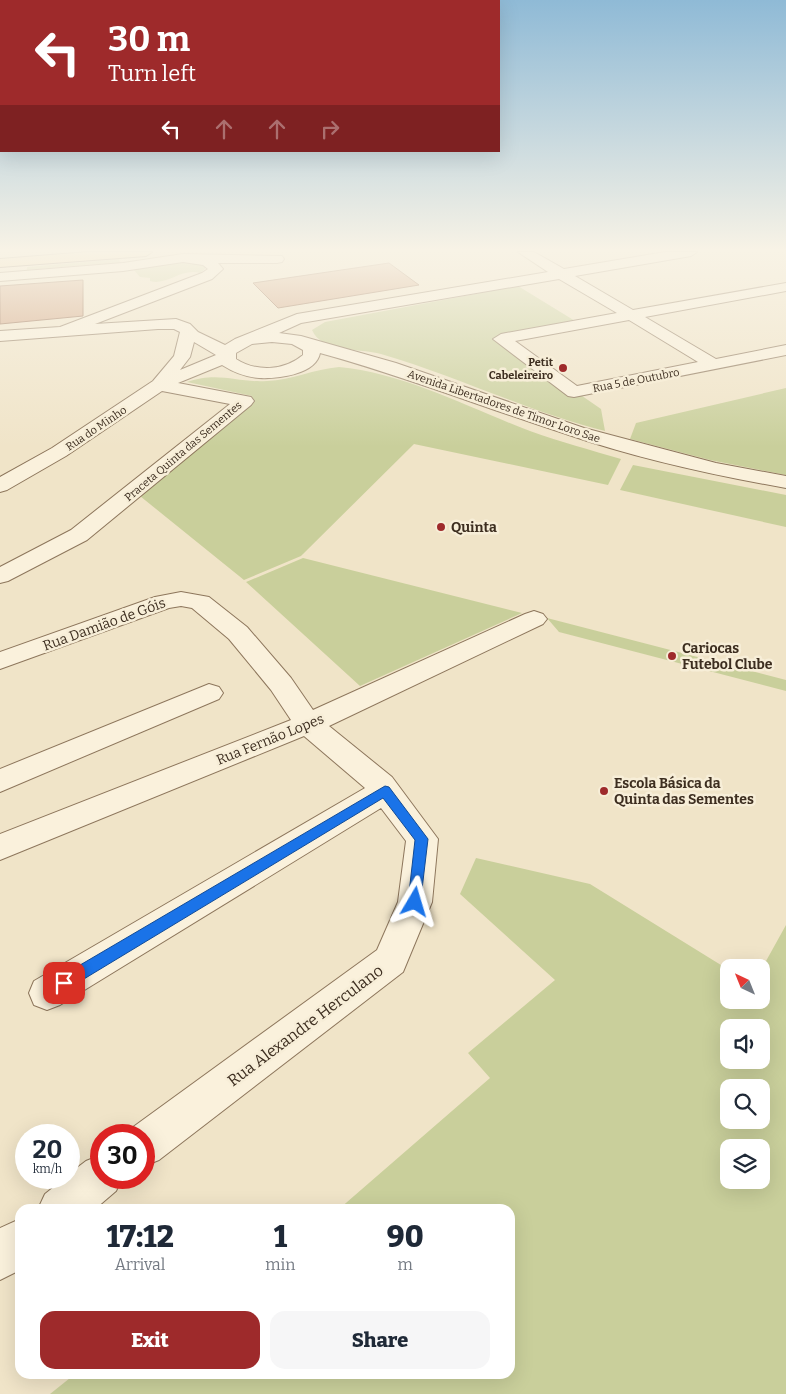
<!DOCTYPE html>
<html lang="en">
<head>
<meta charset="utf-8">
<style>
	:root { --surface:#fff; --page:#f6f6f7; --text:#1f2937; --muted:#747a83; --accent:#9e2a2b }
	body { margin:0; font-family:Bitter,serif; background:var(--page); color:var(--text); height:100vh; display:flex; flex-direction:column; font-size:19px; white-space:nowrap }
	* { box-sizing:border-box; margin:0 }
	p { font-size:16px; color:var(--muted) }
	.icon { flex:none; width:28px; height:28px; fill:none; stroke:currentColor; stroke-width:2; stroke-linecap:round; stroke-linejoin:round }
	.map { position:relative; flex:1; overflow:hidden }
	.side { position:absolute; left:15px; top:1204px; width:500px; height:175px; display:flex; flex-direction:column; background:var(--surface); border-radius:15px; box-shadow:0 5px 20px #0002 }
	.side>* { flex:none }
	.hud { position:absolute; left:0px; top:0px; width:500px; height:152px; box-shadow:0 5px 20px #0002; background:#9e2a2b; color:#fff; overflow:hidden }
	.needle { width:32px; rotate:317deg }
	.controls { position:absolute; left:720px; top:959px; display:grid; gap:10px }
	.controls a { display:grid; place-items:center; width:50px; height:50px; border-radius:10px; background:var(--surface); box-shadow:0 5px 20px #0002; font-size:25px }
	.speed { position:absolute; left:15px; top:1124px; display:flex; gap:10px; font-size:25px; font-weight:700; text-align:center }
	.speed>* { display:grid; place-content:center; width:65px; height:65px; border-radius:50%; background:var(--surface); box-shadow:0 5px 20px #0002; line-height:1 }
	.speed small { font-size:12px; font-weight:400 }
	.speed .limit { border:8px solid #d22; background:#fff; color:#111 }
	.pin { position:absolute; display:grid; place-items:center; width:42px; height:42px; color:#fff; margin:-21px; border-radius:10px; box-shadow:0 2px 8px #0006 }
	.me { position:absolute; width:55px; margin:-28px; rotate:7deg; stroke-linejoin:round; filter:drop-shadow(0 0 4px #0008) }
	.turn { display:flex; align-items:center; gap:18px; height:105px; padding:0 25px; font-size:22px }
	.turn .icon { width:65px; height:65px; stroke-width:2.5 }
	.turn b { display:block; font-size:35px; line-height:42px }
	.lanes { display:flex; align-items:center; height:48px; padding:0 25px; background:#0003; justify-content:center; gap:25px; direction:ltr }
	.lanes .off { opacity:.35 }
	.eta { display:flex; justify-content:space-evenly; align-items:center; height:85px; text-align:center }
	.eta b { font-size:30px; font-weight:800; line-height:35px }
	.action { display:flex; gap:10px; margin-top:auto; padding:10px 25px }
	.action a { flex:1; height:58px; border-radius:15px; background:var(--accent); color:#fff; font-size:20px; font-weight:800; line-height:58px; text-align:center }
	.action a+a { background:var(--page); color:var(--text) }
	.map>svg:first-child { display:block }
	.green { fill:#c9cf9b; fill-rule:evenodd }
	.building { fill:#cf9f7d; stroke:#8d5f41 }
	.lines { fill:none; stroke-linecap:round; stroke-linejoin:round }
	.minor-casing { stroke:#8d765c; stroke-width:2 }
	.major-casing { stroke:#5b4430; stroke-width:2 }
	.minor { fill:#faf1dc; fill-rule:evenodd }
	.major { fill:#f3d9a0; fill-rule:evenodd }
	.route { fill:#1a73e8; stroke:#114b97 }
	.poi-dot { fill:#9e2a2b; stroke:#f7eed8; stroke-width:2 }
	.labels { text-anchor:middle; stroke-width:5; stroke-linejoin:round; paint-order:stroke }
	.far-poi-label { font-size:11px; font-weight:bold; fill:#3d2e20; stroke:#f7eed8; text-anchor:end }
	.far-street-label { font-size:11px; fill:#3d2e20; stroke:#f7eed8 }
	.poi-label { font-size:14px; font-weight:bold; fill:#3d2e20; stroke:#f7eed8; text-anchor:start }
	.street-label { font-size:14px; fill:#3d2e20; stroke:#f7eed8 }
	.near-street-label { font-size:16px; fill:#3d2e20; stroke:#f7eed8 }
</style>
</head>
<body>
<div class="map">
<svg width="786" height="1394" viewBox="0 0 786 1394">
	<rect width="100%" height="100%" fill="#f0e4c8"/>
	<path class="green" d="M119 259 121 265 97 267 96 264 27 270V267Z
		M185 261 205 266V269L200 273C180 268 168 286 150 281V278L140 277 133 269Z
		M518 286 580 324 501 340 601 409 605 431C529 412 457 376 381 354 360 348 322 353 312 330L325 322Z
		M339 367C405 373 469 408 530 431 560 442 591 450 621 459L608 485 414 444 301 556 244 580 135 492 252 396 187 382C219 371 237 383 267 381 292 380 314 369 339 367Z
		M786 388V475L710 460 630 439 636 423Z
		M633 465 786 495V527L620 490Z
		M303 558 522 613 360 686 246 582Z
		M547 618 786 680V691L559 632Z
		M476 858 590 884 729 970V1000H761V970L786 925V1394H50L75 1374H510V1209H339L490 1078 468 1053 555 980 460 894ZM729 1028H761V1060H729ZM729 1088H761V1120H729ZM729 1148H761V1180H729Z"/>
	<path class="building" d="M389 263 419 285 278 308 253 283Z
		M83 280V316L0 324V286Z"/>
	<g class="lines">
		<defs>
			<path id="minor" d="M518 252H534L564 269 665 252H697L691 256 575 276 633 310 786 283V291L645 317 716 359 786 345V355L574 397 568 396 493 339 501 334 617 313 559 279 301 323 279 333 301 336 396 363 584 428 716 463 786 476V488C713 475 639 459 569 435 485 408 404 376 320 353 316 375 276 379 259 378 245 377 233 372 222 365L178 383 251 397 254 401 251 405 87 540 8 581 0 583V567L71 530 230 404 162 391 66 456 7 490 0 492V477L52 448 153 381 174 356 180 332 174 329H158L0 341V331L60 327 202 273 208 269 203 265 183 262 123 271 0 281V273L123 263 183 254 282 256 284 259 282 262 277 263H218L223 269 212 279 95 324 176 319 190 324 198 332 225 345 235 339 297 314 548 272ZM629 320 698 362 577 386 515 341ZM194 342 216 355 180 370 190 357ZM272 342 292 344 303 350V355C284 371 256 372 236 359V353L252 344Z
				M181 592 209 597 247 627 291 678 313 710 525 614 534 611 543 614 547 619 543 624 329 726 392 777 438 839 432 902 403 972 159 1160 144 1166V1135H127L129 1130 377 950 398 902 406 841 381 808 60 1005 47 1010 34 1005 29 993 34 981 365 788 304 736 0 860V834L291 720 271 690 229 639 192 608 181 606 169 608 0 669V652L155 597Z
				M209 684 219 687 223 693 219 699 0 792V769Z
				M101 1155V1178H122L116 1191 95 1209H38L45 1194 65 1178H69V1174L86 1161Z
				M20 1219V1270L0 1280V1228Z"/>
			<path id="major" d="M88 252H152L146 256 0 267V259Z"/>
		</defs>
		<use href="#minor" class="minor-casing"/>
		<use href="#major" class="major-casing"/>
		<use href="#minor" class="minor"/>
		<use href="#major" class="major"/>
	</g>
	<linearGradient id="sky" x2="0" y2="1"><stop stop-color="#8fbad6"/><stop offset="0.56" stop-color="#f8f3e6"/><stop offset="1" stop-color="#f8f3e6" stop-opacity="0"/></linearGradient>
	<rect width="786" height="447" fill="url(#sky)"/>
	<path class="route" d="M385 786 389 787 428 839 420 906H410L408 902 415 840 383 798 69 988 64 990 58 988 56 983 58 978Z"/>
	<g class="poi-dot">
		<circle cx="563" cy="368" r="5"/>
		<circle cx="441" cy="527" r="5"/>
		<circle cx="672" cy="656" r="5"/>
		<circle cx="604" cy="791" r="5"/>
	</g>
	<g class="labels">
		<g class="far-poi-label">
			<text x="553" y="366">Petit<tspan x="553" dy="13">Cabeleireiro</tspan></text>
		</g>
		<g class="far-street-label">
			<text transform="translate(636 380) rotate(-11)" y="4">Rua 5 de Outubro</text>
			<text transform="translate(504 406) rotate(19)" y="4">Avenida Libertadores de Timor Loro Sae</text>
			<text transform="translate(96 428) rotate(-34)" y="4">Rua do Minho</text>
			<text transform="translate(183 451) rotate(-40)" y="4">Praceta Quinta das Sementes</text>
		</g>
		<g class="poi-label">
			<text x="451" y="532">Quinta</text>
			<text x="682" y="653">Cariocas<tspan x="682" dy="16">Futebol Clube</tspan></text>
			<text x="614" y="788">Escola Básica da<tspan x="614" dy="16">Quinta das Sementes</tspan></text>
		</g>
		<g class="street-label">
			<text transform="translate(104 624) rotate(-20)" y="5">Rua Damião de Góis</text>
			<text transform="translate(270 739) rotate(-22)" y="5">Rua Fernão Lopes</text>
		</g>
		<g class="near-street-label">
			<text transform="translate(305 1025) rotate(-37)" y="6">Rua Alexandre Herculano</text>
		</g>
	</g>
</svg>
<div class="controls">
<a><svg class="needle" viewBox="-14 -14 28 28"><path d="M0-13l5 13h-10z" fill="#e53935"/><path d="M0 13l5-13h-10z" fill="#747a83"/></svg></a>
<a><svg class="icon" aria-label="sound" viewBox="0 0 24 24"><path d="M4 9h4l5-4v14l-5-4H4zM17 9q2 3 0 6"/></svg></a>
<a><svg class="icon" aria-label="search" viewBox="0 0 24 24"><circle cx="10" cy="10" r="6"/><path d="M15 15l6 6"/></svg></a>
<a><svg class="icon" aria-label="layers" viewBox="0 0 24 24"><path d="M12 4l9 5-9 5-9-5zM3 14l9 5 9-5"/></svg></a>
</div>
<div class="speed"><div>20<small>km/h</small></div><div class="limit">30</div></div>
<div class="pin" style="left:64px;top:983px;background:#d93025"><svg class="icon" aria-label="arrive" viewBox="0 0 24 24"><path d="M6 21V4h12l-3 4 3 4H6"/></svg></div>
<svg class="me" style="left:415px;top:902px" viewBox="-20 -20 40 40"><path d="M0-17L14 15 0 8-14 15z" fill="#1a73e8" stroke="#fff" stroke-width="4"/></svg>
<div class="hud">
<div class="turn"><svg class="icon" aria-label="left" viewBox="0 0 24 24"><path d="M17 20v-9H6M10 6l-5 5 5 5"/></svg><div><b>30 m</b>Turn left</div></div>
<div class="lanes"><svg class="icon" aria-label="left" viewBox="0 0 24 24"><path d="M17 20v-9H6M10 6l-5 5 5 5"/></svg><svg class="icon off" aria-label="ahead" viewBox="0 0 24 24"><path d="M12 20V5M6 11l6-6 6 6"/></svg><svg class="icon off" aria-label="ahead" viewBox="0 0 24 24"><path d="M12 20V5M6 11l6-6 6 6"/></svg><svg class="icon off" aria-label="right" viewBox="0 0 24 24"><path d="M7 20v-9h11M14 6l5 5-5 5"/></svg></div>
</div>
<section class="side">
<div class="eta">
<div><b>17:12</b><p>Arrival</p></div>
<div><b>1</b><p>min</p></div>
<div><b>90</b><p>m</p></div>
</div>
<div class="action"><a>Exit</a><a>Share</a></div>
</section>
</div>
</body>
</html>
